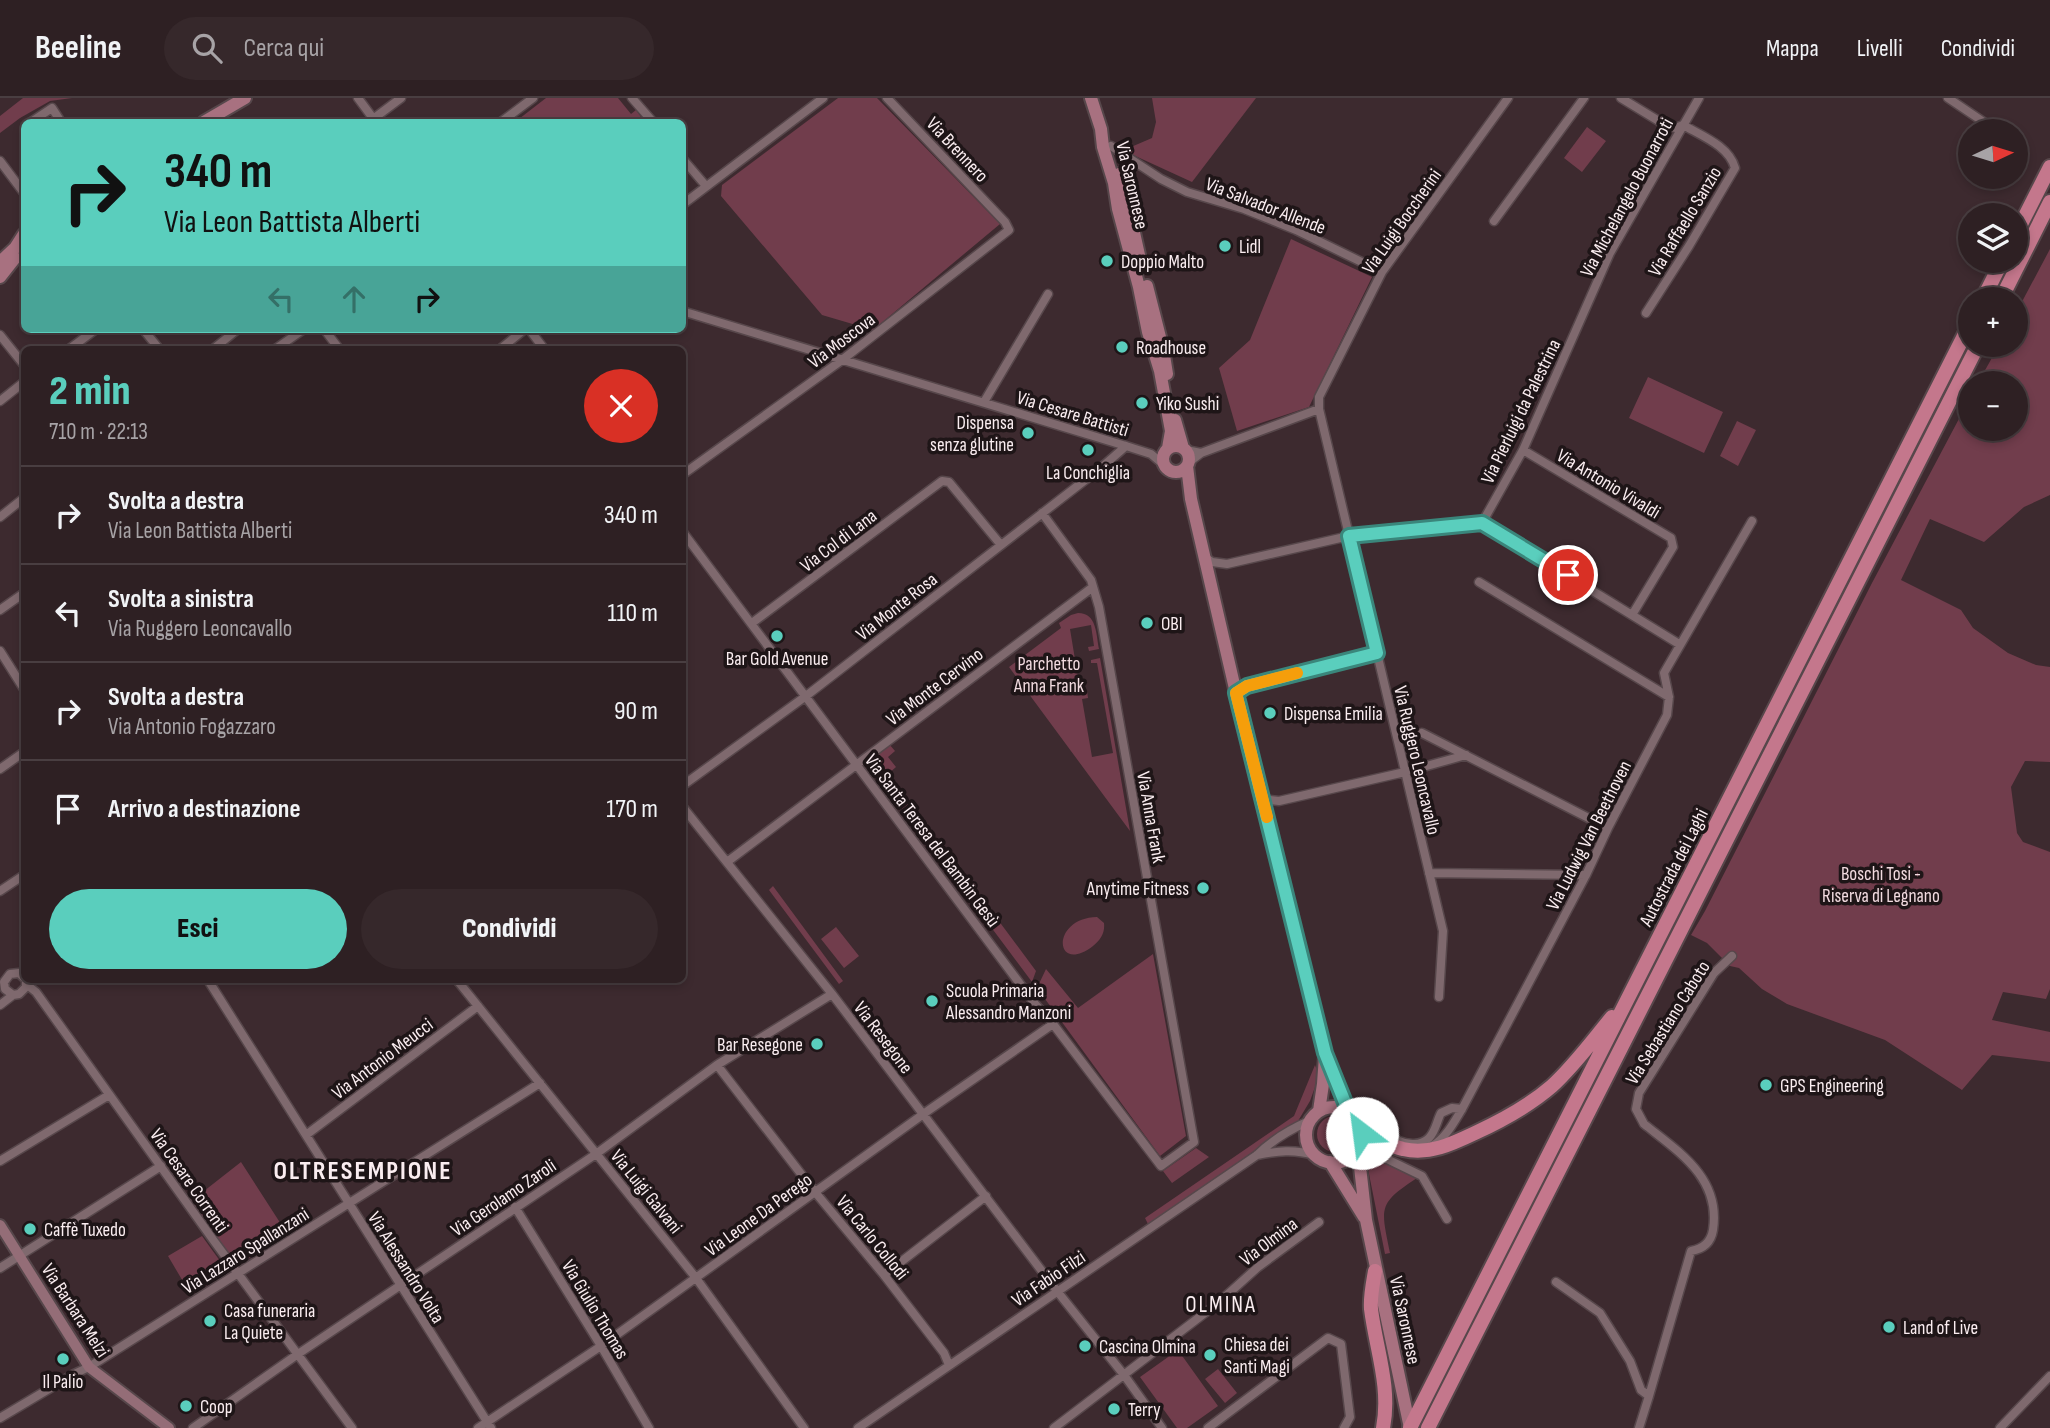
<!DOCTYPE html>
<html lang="it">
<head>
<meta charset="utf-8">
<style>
	:root { --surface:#2e2023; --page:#36282b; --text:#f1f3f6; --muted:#a7a3a6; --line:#493e41; --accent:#5acebd }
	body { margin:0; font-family:"Sofia Sans Condensed",sans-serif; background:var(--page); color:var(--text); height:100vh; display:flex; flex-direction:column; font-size:26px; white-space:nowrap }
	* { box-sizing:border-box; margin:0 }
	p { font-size:23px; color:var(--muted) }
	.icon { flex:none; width:38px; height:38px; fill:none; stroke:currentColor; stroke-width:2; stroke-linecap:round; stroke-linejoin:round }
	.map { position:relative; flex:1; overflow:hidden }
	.sheet { position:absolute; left:21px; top:248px; width:665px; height:637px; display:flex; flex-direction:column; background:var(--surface); border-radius:10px; box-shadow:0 4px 10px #0003,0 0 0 2px var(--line) }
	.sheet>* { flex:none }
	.top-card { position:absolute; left:21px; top:21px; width:665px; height:214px; border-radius:10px; box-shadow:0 4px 10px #0003,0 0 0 2px var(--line); background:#5acebd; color:#111; overflow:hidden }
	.needle { width:46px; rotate:86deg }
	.buttons { position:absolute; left:1958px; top:21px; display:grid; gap:14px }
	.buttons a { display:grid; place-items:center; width:70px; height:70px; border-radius:50%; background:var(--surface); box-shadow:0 4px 10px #0003,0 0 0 2px var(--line); font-size:35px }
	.pin { position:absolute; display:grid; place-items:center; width:60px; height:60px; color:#fff; margin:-30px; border:4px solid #fff; border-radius:50%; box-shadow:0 2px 7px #0007 }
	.me { position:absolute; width:77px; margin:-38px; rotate:330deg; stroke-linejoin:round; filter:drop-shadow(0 0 5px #0008) }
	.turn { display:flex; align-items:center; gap:24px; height:147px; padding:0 28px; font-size:32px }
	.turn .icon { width:91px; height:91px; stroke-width:2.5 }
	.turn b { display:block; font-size:49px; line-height:60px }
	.lanes { display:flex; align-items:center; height:66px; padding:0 28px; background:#0003; justify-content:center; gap:35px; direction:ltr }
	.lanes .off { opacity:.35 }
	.round { display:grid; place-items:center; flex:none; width:74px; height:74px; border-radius:37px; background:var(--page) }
	.headline { display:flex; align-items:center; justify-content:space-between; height:119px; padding:0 28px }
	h1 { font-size:42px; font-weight:800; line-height:52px; color:var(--accent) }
	.cta { display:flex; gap:14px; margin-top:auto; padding:14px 28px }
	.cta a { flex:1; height:80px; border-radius:42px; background:var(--accent); color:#111; font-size:28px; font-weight:800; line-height:80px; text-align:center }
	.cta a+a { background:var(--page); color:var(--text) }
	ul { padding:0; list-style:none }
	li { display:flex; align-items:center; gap:21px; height:98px; padding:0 28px; border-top:2px solid var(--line) }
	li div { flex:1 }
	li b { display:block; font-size:26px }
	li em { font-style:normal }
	header { display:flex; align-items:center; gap:42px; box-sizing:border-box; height:98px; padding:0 35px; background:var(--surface); border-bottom:2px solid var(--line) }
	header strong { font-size:33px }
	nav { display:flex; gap:38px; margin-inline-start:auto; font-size:24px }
	.search { width:490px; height:63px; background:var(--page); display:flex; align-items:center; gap:18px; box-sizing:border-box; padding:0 24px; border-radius:38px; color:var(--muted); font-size:26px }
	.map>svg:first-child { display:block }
	.green { fill:#713d4c }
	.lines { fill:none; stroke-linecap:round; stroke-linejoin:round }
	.street-casing { stroke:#57474b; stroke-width:11 }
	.secondary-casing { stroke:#57474b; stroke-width:14 }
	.primary-casing { stroke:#57474b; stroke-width:16 }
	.highway-casing { stroke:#57474b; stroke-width:18 }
	.street { stroke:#7f696e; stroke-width:8 }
	.secondary { stroke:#946d77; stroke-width:10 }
	.primary { stroke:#a87180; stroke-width:12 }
	.highway { stroke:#c4778c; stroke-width:14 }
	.route-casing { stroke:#3a867b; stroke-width:18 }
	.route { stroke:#5acebd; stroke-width:12 }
	.slow { stroke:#f59e0b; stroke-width:12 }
	.poi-dot { fill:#5acebd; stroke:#1e1517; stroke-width:2.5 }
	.labels { text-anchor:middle; stroke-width:7; stroke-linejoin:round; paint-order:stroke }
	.street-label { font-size:19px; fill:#faedf0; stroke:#1e1517 }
	.poi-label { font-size:19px; fill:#faedf0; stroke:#1e1517; text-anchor:start }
	.park-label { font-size:19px; fill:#f2dbe0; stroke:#1e1517 }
	.quarter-label { font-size:23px; letter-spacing:2px; fill:#faedf0; stroke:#1e1517 }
	.district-label { font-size:26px; font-weight:bold; letter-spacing:2px; fill:#faedf0; stroke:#1e1517 }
</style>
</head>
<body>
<header>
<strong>Beeline</strong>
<div class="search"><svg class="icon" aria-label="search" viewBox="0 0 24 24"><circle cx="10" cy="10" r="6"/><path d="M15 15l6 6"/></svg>Cerca qui</div>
<nav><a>Mappa</a><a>Livelli</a><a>Condividi</a></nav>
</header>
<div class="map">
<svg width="2050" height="1330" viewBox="0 0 2050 1330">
	<rect width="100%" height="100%" fill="#3d2a2f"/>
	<path class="green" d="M23 0H72L50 3 20 20 0 35V18Z
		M546 0H618L631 16 636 12 641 19V24H515Z
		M838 0H877L1000 126 873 232 822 217 721 98 722 87Z
		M1152 0H1256L1192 84 1131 56V49L1152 40 1156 24Z
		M1587 29 1606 43 1582 74 1564 60Z
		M1291 141 1372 179 1309 309 1237 333 1219 270 1250 242Z
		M2050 151V397L2024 409 1984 444 1930 421 1901 482 1961 512 1973 530 2008 555 2036 567 2050 569V664L2025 663 2011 689 2017 735 2023 744 2050 754V891L2046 901 2003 894 1992 922 2050 934V964L1992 957 1962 992 1885 942 1787 906 1762 891 1739 870 1730 868 1707 845 1691 837 1705 813 1872 485 1970 300V331H2016V285H1978L1999 247H2016V215Z
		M1648 279 1723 314 1704 355 1629 320Z
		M1737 323 1756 332 1738 368 1720 358Z
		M1078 515C1097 515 1096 536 1099 551L1089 553 1088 549 1094 548 1091 527 1070 531 1080 592 1087 593 1088 600 1082 601 1092 659 1113 655 1097 565H1091V562L1100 560 1130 733 1009 569 1061 530 1059 525 1071 517Z
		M889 646 895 653 888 659 896 669 888 676 878 680 870 670V661Z
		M894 684 939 745 932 750 884 687Z
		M946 752 1036 873 1032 884 938 758Z
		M773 788 843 883 839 886 769 792Z
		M1097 819 1104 825C1105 835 1101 841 1093 848 1054 878 1050 820 1097 819Z
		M836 829 859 858 844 870 821 841Z
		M1153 856 1186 1038 1160 1058 1037 890 1046 871 1078 910Z
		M1315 967 1319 978 1310 1003 1298 1023 1148 1126 1145 1120 1294 1018Z
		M1317 1036a18 18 0 1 1 36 0a18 18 0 1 1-36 0Z
		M1196 1050 1209 1059 1172 1085 1163 1073Z
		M1379 1062 1390 1064 1417 1080C1377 1106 1381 1110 1390 1155L1385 1156 1368 1071 1372 1064Z
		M241 1064 288 1137 236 1168 190 1104Z
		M202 1138 228 1174 191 1197 168 1158Z
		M1178 1252 1218 1308 1187 1330H1177L1140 1279Z
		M1218 1271 1237 1295 1225 1305 1205 1281Z"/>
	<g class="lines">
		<defs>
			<path id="street" d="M358 0 375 23
				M632 0 653 24
				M1621 0 1667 28 1676 30 1683 27C1702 38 1729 48 1735 70L1689 148 1646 215
				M1948 0 1997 33
				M31 24 52 10 61 24
				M369 24 401 0
				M501 24 533 0
				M1111 48 1161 81 1187 94 1244 111 1296 132 1382 174
				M682 60 706 88
				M0 63 24 95
				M682 107 823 0
				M1494 123 1584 0
				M682 213 1126 348 1151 356 1164 367
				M143 231 160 252
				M324 231 340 252
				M529 231 545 252
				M0 237 24 267
				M68 252 96 231
				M212 252 238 231
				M274 252 304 231
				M499 252 525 231
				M0 303 24 284
				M984 304 1048 196
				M1186 352 1201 355 1188 365
				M1523 352 1671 440 1673 449 1632 517
				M1201 355 1319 311
				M682 377 842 262 1009 132 1005 124 887 0
				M0 419 24 400
				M1482 425 1523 352 1610 155 1699 0
				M682 433 1035 906 1053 926 1161 1068 1194 1044 1099 509 1091 482 1042 415
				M1204 459 1212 464 1227 466 1349 438 1482 425 1679 546
				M1479 484 1669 599
				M0 512 24 495
				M752 525 942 383 949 384 1001 447
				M0 553 24 591
				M1236 595 1247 588 1377 555
				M1422 635 1608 730
				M0 671 24 654
				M682 688 806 598 1102 369 1126 348
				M1262 701 1279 703 1405 674 1466 657
				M682 708 832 896 1057 1193 1124 1277 1162 1330
				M727 764 1093 489
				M1429 775 1586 777
				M0 793 24 777
				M24 880 19 875 10 876 4 884 5 891 13 897 19 896 26 889V882
				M208 882 491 1330
				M457 882 696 1180 804 1330
				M26 886 36 894 214 1143 352 1330
				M1439 899 1443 833 1319 311V299L1382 174 1508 0
				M0 907 13 897
				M717 967 815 1094 884 1177 944 1255 949 1267
				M1372 1007C1380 1025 1390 1047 1414 1046 1420 1046 1425 1044 1429 1040 1436 1033 1437 1022 1441 1015L1452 1010 1462 1011
				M306 1037 478 908
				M1360 1048 1422 1078 1447 1121
				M1432 1048C1446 1040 1454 1024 1462 1011L1586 777 1608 730 1667 617 1669 599 1664 575 1752 423
				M1257 1057C1278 1053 1294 1051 1314 1057
				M0 1063 109 997
				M515 1109 601 1248 649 1330
				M0 1170 161 1068
				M884 1177 986 1098
				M1556 1184 1600 1215 1630 1263 1641 1292 1649 1298 1639 1330
				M1649 1298 1691 1153C1703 1151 1711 1144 1713 1132 1721 1080 1679 1054 1644 1026L1636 1011 1639 995 1714 875 1732 858
				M0 1320 74 1276 89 1269 540 985
				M193 1330 298 1256 596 1056 717 967 832 896
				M478 1330 601 1248 929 1012 1053 926
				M858 1330 1257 1057C1271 1043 1291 1031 1309 1023
				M1054 1330 1218 1205 1258 1169 1319 1124
				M1208 1330 1328 1240 1341 1246 1350 1319 1344 1330
				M2000 1330 2050 1278"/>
			<path id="secondary" d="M0 1127 89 1269 169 1330"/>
			<path id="primary" d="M1091 0 1101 31 1103 49 1114 85 1118 111 1139 189 1148 234 1160 273 1171 333 1168 350
				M204 24 245 0
				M1119 76 1129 112 1139 157
				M0 164 15 150 24 136
				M0 179 15 160
				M1147 188 1163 251 1167 276
				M1175 322 1183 350
				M1163 361a13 13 0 1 1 26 0a13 13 0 1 1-26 0Z
				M1187 368 1191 401 1236 595 1325 955 1348 1012
				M1306 1037a28 28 0 1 1 56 0a28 28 0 1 1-56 0Z
				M1319 1013 1323 986 1325 958
				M1358 1051 1366 1122 1410 1330
				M1330 1064 1364 1119"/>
			<path id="highway" d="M2016 136 2050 69
				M1983 201 2002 163
				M2001 201 2050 104
				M1361 1028C1374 1036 1387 1048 1403 1051 1429 1057 1452 1046 1475 1035 1503 1022 1529 1008 1552 988 1574 968 1593 942 1612 919
				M1375 1173C1373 1185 1370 1198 1371 1211 1376 1251 1391 1289 1383 1330
				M1410 1330 1970 226
				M1428 1330 1978 247"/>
		</defs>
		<use href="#street" class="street-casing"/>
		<use href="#secondary" class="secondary-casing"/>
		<use href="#primary" class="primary-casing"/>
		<use href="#highway" class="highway-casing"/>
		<use href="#street" class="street"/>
		<use href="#secondary" class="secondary"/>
		<use href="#primary" class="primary"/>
		<use href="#highway" class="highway"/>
	</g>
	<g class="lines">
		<defs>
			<path id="route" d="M1362 1035 1358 1022 1348 1012 1325 955 1236 595 1247 588 1377 555 1349 438 1482 425 1568 477"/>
		</defs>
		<use href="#route" class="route-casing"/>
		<use href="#route" class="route"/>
		<path class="slow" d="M1267 719 1236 595 1247 588 1297 575"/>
	</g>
	<g class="poi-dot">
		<circle cx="1225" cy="148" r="7"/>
		<circle cx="1107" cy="163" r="7"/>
		<circle cx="1122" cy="249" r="7"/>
		<circle cx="1142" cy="305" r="7"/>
		<circle cx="1028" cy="335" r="7"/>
		<circle cx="1088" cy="352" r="7"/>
		<circle cx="1147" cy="525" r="7"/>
		<circle cx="777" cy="538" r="7"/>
		<circle cx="1270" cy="615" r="7"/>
		<circle cx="1203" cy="790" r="7"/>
		<circle cx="932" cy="903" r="7"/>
		<circle cx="817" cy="946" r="7"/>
		<circle cx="1766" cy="987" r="7"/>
		<circle cx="30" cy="1131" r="7"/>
		<circle cx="210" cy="1223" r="7"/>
		<circle cx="1889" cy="1229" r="7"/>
		<circle cx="1085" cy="1248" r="7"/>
		<circle cx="1210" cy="1257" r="7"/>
		<circle cx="63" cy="1261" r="7"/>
		<circle cx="186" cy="1308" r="7"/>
		<circle cx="1114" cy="1311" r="7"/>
	</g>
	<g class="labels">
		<g class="street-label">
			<text transform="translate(958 51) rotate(47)" y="7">Via Brennero</text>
			<text transform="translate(1133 87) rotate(77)" y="7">Via Saronnese</text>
			<text transform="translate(1626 99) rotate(-62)" y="7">Via Michelangelo Buonarroti</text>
			<text transform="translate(1266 107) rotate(21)" y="7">Via Salvador Allende</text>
			<text transform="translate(1401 123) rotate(-55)" y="7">Via Luigi Boccherini</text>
			<text transform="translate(1684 123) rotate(-59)" y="7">Via Raffaello Sanzio</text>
			<text transform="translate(841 242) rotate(-37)" y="7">Via Moscova</text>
			<text transform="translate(1520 313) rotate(-64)" y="7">Via Pierluigi da Palestrina</text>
			<text transform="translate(1073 315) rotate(17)" y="7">Via Cesare Battisti</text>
			<text transform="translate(1609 385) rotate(31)" y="7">Via Antonio Vivaldi</text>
			<text transform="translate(838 442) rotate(-37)" y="7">Via Col di Lana</text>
			<text transform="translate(896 508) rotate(-38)" y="7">Via Monte Rosa</text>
			<text transform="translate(934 588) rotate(-37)" y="7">Via Monte Cervino</text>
			<text transform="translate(1418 662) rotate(77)" y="7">Via Ruggero Leoncavallo</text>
			<text transform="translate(1152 719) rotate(80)" y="7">Via Anna Frank</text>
			<text transform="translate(1588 737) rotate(-63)" y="7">Via Ludwig Van Beethoven</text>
			<text transform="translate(933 742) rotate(53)" y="7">Via Santa Teresa del Bambin Gesù</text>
			<text transform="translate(1673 769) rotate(-63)" y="7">Autostrada dei Laghi</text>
			<text transform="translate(1667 924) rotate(-58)" y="7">Via Sebastiano Caboto</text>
			<text transform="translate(884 939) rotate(53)" y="7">Via Resegone</text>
			<text transform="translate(382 960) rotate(-37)" y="7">Via Antonio Meucci</text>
			<text transform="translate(190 1082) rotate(55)" y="7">Via Cesare Correnti</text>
			<text transform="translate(647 1093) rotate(51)" y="7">Via Luigi Galvani</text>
			<text transform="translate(503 1099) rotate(-34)" y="7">Via Gerolamo Zaroli</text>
			<text transform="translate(758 1116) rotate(-36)" y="7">Via Leone Da Perego</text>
			<text transform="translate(873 1139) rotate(51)" y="7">Via Carlo Collodi</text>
			<text transform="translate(1268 1143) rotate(-37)" y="7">Via Olmina</text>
			<text transform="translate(245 1152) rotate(-32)" y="7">Via Lazzaro Spallanzani</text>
			<text transform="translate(407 1169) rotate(58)" y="7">Via Alessandro Volta</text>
			<text transform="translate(1048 1180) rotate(-34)" y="7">Via Fabio Filzi</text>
			<text transform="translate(596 1211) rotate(59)" y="7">Via Giulio Thomas</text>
			<text transform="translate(76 1212) rotate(57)" y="7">Via Barbara Melzi</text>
			<text transform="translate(1406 1222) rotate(78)" y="7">Via Saronnese</text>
		</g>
		<g class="poi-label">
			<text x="1239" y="155">Lidl</text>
			<text x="1121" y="170">Doppio Malto</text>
			<text x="1136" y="256">Roadhouse</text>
			<text x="1156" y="312">Yiko Sushi</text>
			<text x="1014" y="331" text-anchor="end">Dispensa<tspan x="1014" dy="22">senza glutine</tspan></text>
			<text x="1088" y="381" text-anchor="middle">La Conchiglia</text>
			<text x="1161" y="532">OBI</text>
			<text x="777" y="567" text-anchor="middle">Bar Gold Avenue</text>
			<text x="1284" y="622">Dispensa Emilia</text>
			<text x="1189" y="797" text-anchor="end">Anytime Fitness</text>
			<text x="946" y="899">Scuola Primaria<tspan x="946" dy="22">Alessandro Manzoni</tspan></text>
			<text x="803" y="953" text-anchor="end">Bar Resegone</text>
			<text x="1780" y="994">GPS Engineering</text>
			<text x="44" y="1138">Caffè Tuxedo</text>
			<text x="224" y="1219">Casa funeraria<tspan x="224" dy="22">La Quiete</tspan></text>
			<text x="1903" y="1236">Land of Live</text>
			<text x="1224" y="1253">Chiesa dei<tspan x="1224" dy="22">Santi Magi</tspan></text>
			<text x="1099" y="1255">Cascina Olmina</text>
			<text x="63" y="1290" text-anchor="middle">Il Palio</text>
			<text x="200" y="1315">Coop</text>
			<text x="1128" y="1318">Terry</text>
		</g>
		<g class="park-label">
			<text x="1049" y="572">Parchetto<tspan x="1049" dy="22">Anna Frank</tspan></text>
			<text x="1881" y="782">Boschi Tosi -<tspan x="1881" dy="22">Riserva di Legnano</tspan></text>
		</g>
		<g class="quarter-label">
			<text x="1221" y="1214">OLMINA</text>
		</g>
		<g class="district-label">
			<text x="363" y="1081">OLTRESEMPIONE</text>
		</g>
	</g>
</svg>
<div class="buttons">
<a><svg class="needle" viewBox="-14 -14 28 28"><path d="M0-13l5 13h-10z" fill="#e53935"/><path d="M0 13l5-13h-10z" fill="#a7a3a6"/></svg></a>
<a><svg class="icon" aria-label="layers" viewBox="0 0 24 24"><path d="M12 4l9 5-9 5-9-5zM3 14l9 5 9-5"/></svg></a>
<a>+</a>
<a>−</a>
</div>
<div class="pin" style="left:1568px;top:477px;background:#d93025"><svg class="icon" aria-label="arrive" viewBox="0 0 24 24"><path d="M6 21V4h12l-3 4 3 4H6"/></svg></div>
<svg class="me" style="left:1362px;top:1035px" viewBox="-20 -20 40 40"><circle r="19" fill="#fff"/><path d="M0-13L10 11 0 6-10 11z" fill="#5acebd"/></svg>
<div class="top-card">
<div class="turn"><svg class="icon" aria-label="right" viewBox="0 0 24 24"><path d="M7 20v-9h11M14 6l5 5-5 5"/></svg><div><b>340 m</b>Via Leon Battista Alberti</div></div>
<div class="lanes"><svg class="icon off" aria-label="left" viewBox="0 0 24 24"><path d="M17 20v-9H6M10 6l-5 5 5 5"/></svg><svg class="icon off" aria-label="ahead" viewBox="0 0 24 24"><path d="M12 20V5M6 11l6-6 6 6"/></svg><svg class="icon" aria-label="right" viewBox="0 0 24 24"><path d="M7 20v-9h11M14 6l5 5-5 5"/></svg></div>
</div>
<section class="sheet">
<div class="headline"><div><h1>2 min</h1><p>710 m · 22:13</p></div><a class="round" style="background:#d93025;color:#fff"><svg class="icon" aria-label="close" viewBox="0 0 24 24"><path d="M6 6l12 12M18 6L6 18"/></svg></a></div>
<ul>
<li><svg class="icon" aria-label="right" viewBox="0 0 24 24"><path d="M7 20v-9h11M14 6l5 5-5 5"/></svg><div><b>Svolta a destra</b><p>Via Leon Battista Alberti</p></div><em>340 m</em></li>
<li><svg class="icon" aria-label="left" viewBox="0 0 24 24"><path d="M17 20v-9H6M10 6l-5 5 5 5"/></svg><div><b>Svolta a sinistra</b><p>Via Ruggero Leoncavallo</p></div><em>110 m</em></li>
<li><svg class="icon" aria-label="right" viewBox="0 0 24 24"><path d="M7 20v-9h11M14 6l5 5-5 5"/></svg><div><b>Svolta a destra</b><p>Via Antonio Fogazzaro</p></div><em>90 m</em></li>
<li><svg class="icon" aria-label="arrive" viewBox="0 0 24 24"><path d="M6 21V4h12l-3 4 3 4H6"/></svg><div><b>Arrivo a destinazione</b></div><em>170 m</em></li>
</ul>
<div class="cta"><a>Esci</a><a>Condividi</a></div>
</section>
</div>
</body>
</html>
